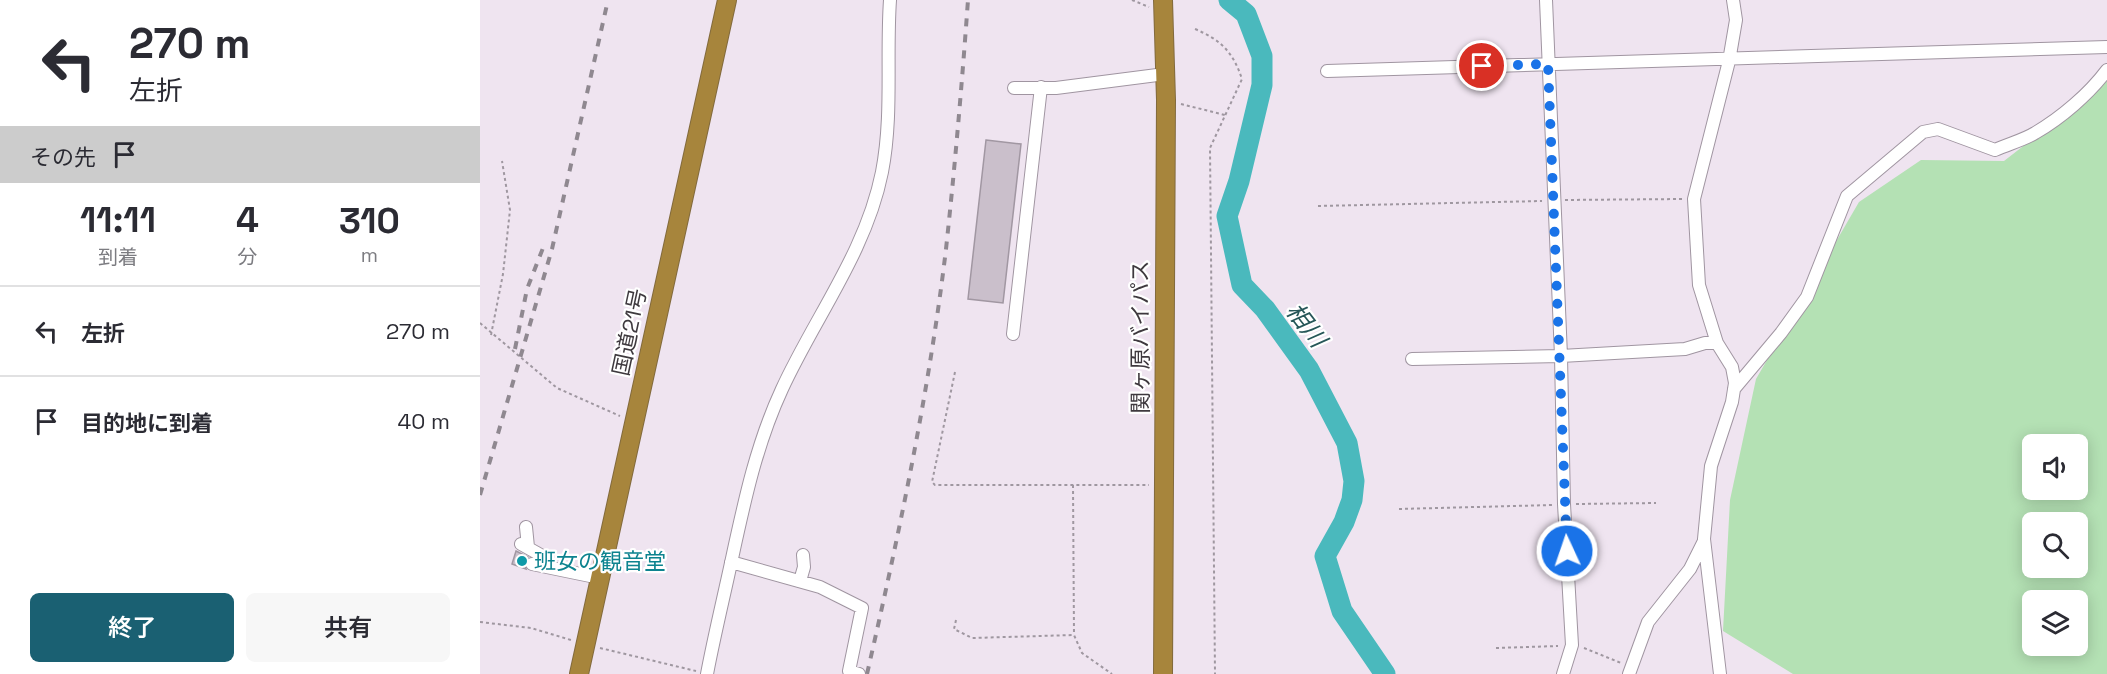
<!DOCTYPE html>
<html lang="ja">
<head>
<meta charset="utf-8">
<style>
	:root { --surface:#fff; --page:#f7f7f7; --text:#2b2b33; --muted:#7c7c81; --line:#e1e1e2; --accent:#1a6072 }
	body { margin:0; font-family:"Space Grotesk","Noto Sans JP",sans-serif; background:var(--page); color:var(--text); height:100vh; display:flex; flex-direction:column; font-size:22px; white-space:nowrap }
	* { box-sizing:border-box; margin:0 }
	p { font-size:20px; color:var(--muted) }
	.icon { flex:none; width:33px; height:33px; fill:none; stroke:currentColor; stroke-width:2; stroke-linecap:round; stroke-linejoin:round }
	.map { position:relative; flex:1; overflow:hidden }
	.drawer { display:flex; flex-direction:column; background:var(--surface); width:480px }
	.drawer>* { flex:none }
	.hud { background:#fff; color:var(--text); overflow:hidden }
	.fabs { position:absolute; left:1542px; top:434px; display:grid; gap:12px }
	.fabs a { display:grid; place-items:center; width:66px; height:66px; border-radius:9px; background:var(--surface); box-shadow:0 3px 15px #0003; font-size:30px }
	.pin { position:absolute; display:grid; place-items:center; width:51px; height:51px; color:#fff; margin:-26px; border:3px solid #fff; border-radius:50%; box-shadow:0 2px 6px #0007 }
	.me { position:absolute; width:66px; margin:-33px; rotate:357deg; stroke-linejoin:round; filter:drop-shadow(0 0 4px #0008) }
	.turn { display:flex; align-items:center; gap:21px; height:126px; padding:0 30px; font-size:27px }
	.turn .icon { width:78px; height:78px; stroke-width:2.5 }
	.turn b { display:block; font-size:42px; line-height:51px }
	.then { display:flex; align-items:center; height:57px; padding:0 30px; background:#0003; gap:12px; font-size:22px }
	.eta { display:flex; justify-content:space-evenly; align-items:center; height:102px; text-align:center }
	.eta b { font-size:36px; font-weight:600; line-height:42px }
	.action { display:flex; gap:12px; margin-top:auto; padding:12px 30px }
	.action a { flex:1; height:69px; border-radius:9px; background:var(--accent); color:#fff; font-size:24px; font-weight:600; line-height:69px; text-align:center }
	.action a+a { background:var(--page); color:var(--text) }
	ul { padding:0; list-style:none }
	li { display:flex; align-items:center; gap:18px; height:90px; padding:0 30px; border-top:2px solid var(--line) }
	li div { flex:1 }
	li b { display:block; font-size:22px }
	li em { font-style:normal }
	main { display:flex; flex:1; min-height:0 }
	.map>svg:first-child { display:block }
	.green { fill:#b4e1b4; fill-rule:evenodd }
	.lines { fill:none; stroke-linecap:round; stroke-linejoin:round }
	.river { stroke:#4ab9bd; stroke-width:21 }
	.building { fill:#cabfcb; stroke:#a197a2; stroke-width:1.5 }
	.minor-casing { stroke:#a095a1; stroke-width:14 }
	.highway-casing { stroke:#826a3d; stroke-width:20 }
	.path { stroke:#9f97a0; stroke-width:2; stroke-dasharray:3 3; stroke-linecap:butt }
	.minor { stroke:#fff; stroke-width:12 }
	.highway { stroke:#a7853c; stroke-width:18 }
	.rail { stroke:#8f8890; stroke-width:4; stroke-dasharray:8 8; stroke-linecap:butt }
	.route { stroke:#1a73e8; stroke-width:10; stroke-dasharray:0 18 }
	.culture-dot { fill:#0f9aa8; stroke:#fff; stroke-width:2 }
	.labels { text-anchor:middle; stroke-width:4.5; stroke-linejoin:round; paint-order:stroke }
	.street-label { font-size:22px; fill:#3e393e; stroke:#fff }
	.culture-label { font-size:22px; fill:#0d838f; stroke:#fff; text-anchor:start }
	.water-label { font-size:24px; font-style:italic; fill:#265658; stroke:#fff }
</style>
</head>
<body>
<main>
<section class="drawer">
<div class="hud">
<div class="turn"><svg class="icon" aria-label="left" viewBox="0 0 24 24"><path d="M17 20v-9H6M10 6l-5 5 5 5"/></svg><div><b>270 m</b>左折</div></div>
<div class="then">その先<svg class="icon" aria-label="arrive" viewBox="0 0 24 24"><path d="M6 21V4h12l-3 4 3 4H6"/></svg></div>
</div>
<div class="eta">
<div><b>11:11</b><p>到着</p></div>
<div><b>4</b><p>分</p></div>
<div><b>310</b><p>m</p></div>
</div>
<ul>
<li><svg class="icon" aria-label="left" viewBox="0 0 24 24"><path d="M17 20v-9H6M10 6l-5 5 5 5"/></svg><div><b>左折</b></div><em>270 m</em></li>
<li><svg class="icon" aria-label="arrive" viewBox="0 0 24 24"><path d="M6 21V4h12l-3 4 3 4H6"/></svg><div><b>目的地に到着</b></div><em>40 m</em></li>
</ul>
<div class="action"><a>終了</a><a>共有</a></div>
</section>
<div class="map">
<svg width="1627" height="674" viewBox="0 0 1627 674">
	<rect width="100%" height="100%" fill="#efe4f0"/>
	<path class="green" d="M1627 81V674H1313L1243 631 1250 500 1276 379 1379 202 1441 160 1524 161ZM1552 444H1598V489H1552ZM1552 522H1598V567H1552ZM1552 600H1598V645H1552Z"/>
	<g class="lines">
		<path class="river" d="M749 0 766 14 782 56V85L759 181 747 216 762 285 785 309 829 370 867 443 874 481 872 500 864 522 845 556 862 611 905 674"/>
	</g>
	<path class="building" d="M506 140 541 144 523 303 488 299Z
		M36 551 48 557 44 563 46 569 32 564Z"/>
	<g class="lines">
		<defs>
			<path id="minor" d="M1066 0 1081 356 1084 504 1092 645 1083 674
				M847 71 1627 47
				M534 88H576L685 74
				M533 334 561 87
				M932 359 1081 356 1205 349 1225 343H1237
				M1254 389 1301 333 1327 297 1367 196 1443 132 1458 129 1515 150C1528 144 1544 140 1555 133 1581 118 1609 94 1627 70
				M46 527 48 547
				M41 544 66 558
				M251 562 340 587 382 608 369 671 379 674
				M52 564 120 578
				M320 581 324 567 323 555
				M227 674C234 637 243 600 251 563 264 503 276 445 302 389 335 317 386 252 402 172 413 115 406 58 410 0
				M1149 674 1168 622 1210 569 1224 541
				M1240 674 1224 539 1231 466 1252 402 1255 383 1252 367 1237 343 1219 285 1214 199 1249 61 1256 20 1253 0"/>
			<path id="highway" d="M99 674 247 0
				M683 674 686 100 683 0"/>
		</defs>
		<use href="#minor" class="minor-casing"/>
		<use href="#highway" class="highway-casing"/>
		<path class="path" d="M652 0 669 7
			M715 29C741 40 753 52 762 79L730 148 735 674
			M701 104 745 115
			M1085 200 1203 199
			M838 206 1062 201
			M0 323 77 388 140 416
			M11 335 23 274 30 210 22 161
			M475 372 452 482 455 485H669
			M593 485 594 635
			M1096 504 1176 503
			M919 509 1072 505
			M476 620 474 629 492 638 594 635 602 653 632 674
			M0 622 51 628 91 640
			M120 648 216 671
			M1016 648 1078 646
			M1104 648 1141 663"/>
		<use href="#minor" class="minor"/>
		<use href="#highway" class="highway"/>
		<path class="rail" d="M35 349 47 289 63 248
			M0 495 72 249 128 0
			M387 674C419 534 449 392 466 249 475 166 482 83 488 0"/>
	</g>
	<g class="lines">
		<path class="route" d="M1002 66 1068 64 1087 551"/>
	</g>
	<circle class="culture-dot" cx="42" cy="561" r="6"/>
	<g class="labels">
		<g class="street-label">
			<text transform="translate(149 332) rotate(-78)" y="8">国道21号</text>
			<text transform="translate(660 337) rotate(-90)" y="8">関ヶ原バイパス</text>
		</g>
		<g class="culture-label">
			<text x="54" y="569">班女の観音堂</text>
		</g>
		<g class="water-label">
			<text transform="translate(826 325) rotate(52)" y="8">相川</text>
		</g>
	</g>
</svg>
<div class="fabs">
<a><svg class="icon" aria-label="sound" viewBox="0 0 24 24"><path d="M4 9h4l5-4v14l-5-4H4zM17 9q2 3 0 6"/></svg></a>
<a><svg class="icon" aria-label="search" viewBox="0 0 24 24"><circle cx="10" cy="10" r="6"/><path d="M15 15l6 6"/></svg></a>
<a><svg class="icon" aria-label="layers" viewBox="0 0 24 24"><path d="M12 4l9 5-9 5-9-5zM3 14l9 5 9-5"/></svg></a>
</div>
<div class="pin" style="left:1002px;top:66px;background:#d93025"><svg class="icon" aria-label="arrive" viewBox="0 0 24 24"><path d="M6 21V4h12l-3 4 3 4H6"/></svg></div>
<svg class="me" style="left:1087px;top:551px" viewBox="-20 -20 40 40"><circle r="17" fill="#1a73e8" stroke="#fff" stroke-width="3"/><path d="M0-11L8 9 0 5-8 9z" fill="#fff"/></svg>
</div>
</main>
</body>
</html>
